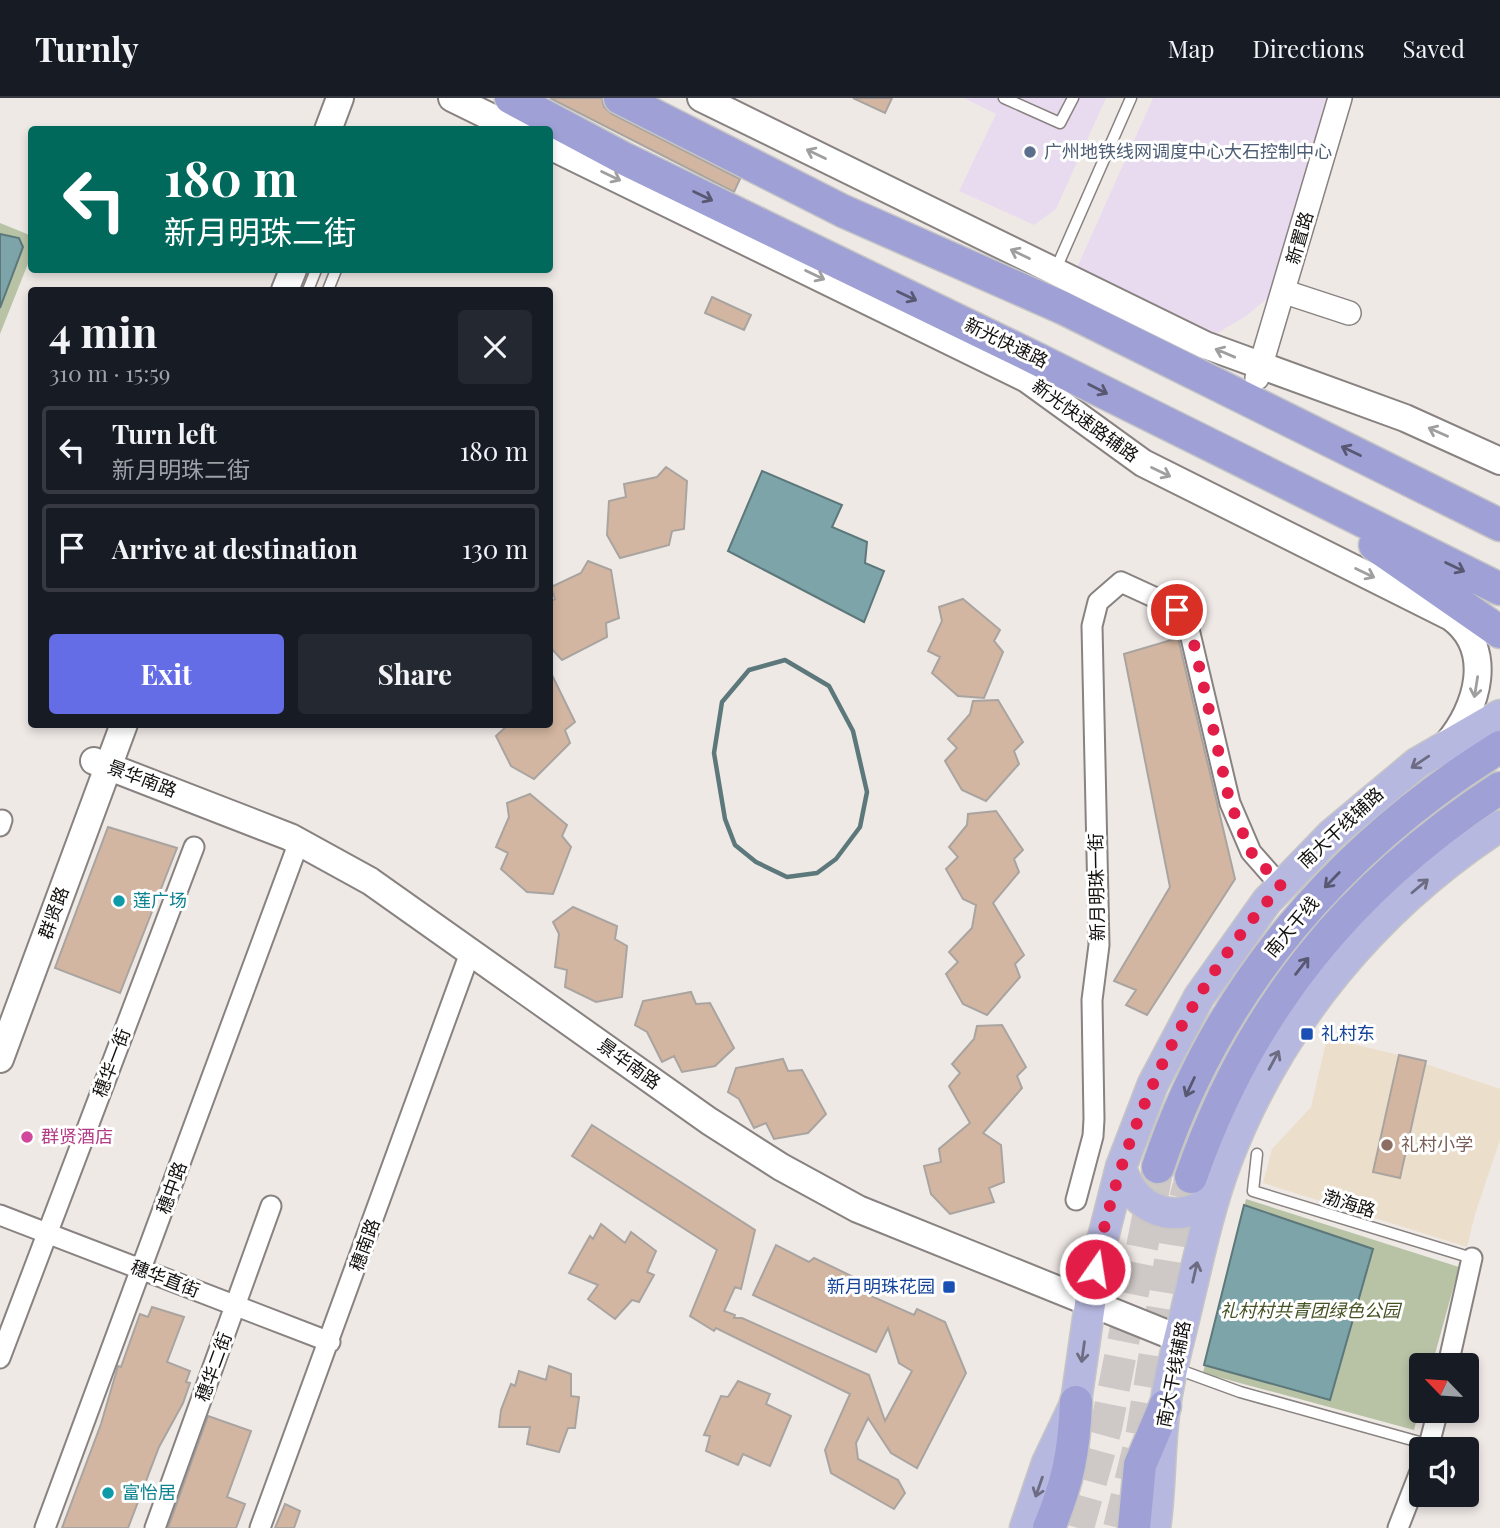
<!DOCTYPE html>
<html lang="en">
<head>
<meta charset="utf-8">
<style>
	:root { --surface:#171b24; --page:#242831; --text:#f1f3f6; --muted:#9ea1a6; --line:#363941; --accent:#656de6 }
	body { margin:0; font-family:"Playfair Display","Noto Sans SC",serif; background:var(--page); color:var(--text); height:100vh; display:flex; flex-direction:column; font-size:26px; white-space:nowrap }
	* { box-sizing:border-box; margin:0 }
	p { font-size:23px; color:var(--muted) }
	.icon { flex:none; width:38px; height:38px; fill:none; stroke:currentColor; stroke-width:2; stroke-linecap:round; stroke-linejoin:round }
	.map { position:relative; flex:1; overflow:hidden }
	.side { position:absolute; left:28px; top:189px; width:525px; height:441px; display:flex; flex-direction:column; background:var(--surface); border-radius:7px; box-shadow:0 4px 10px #0003 }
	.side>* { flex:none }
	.hud { position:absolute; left:28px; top:28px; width:525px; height:147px; border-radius:7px; box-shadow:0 4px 10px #0003; background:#00695c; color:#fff; overflow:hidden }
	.needle { width:46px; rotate:295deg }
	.buttons { position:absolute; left:1409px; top:1255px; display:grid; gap:14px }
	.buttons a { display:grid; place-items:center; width:70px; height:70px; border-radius:7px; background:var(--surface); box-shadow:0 4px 10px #0003; font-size:35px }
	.pin { position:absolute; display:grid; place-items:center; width:60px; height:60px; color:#fff; margin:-30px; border:4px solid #fff; border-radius:50%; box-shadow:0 2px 7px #0007 }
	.me { position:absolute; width:77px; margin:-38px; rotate:13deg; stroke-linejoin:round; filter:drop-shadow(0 0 5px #0008) }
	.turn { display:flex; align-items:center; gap:24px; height:147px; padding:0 21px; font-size:32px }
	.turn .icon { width:91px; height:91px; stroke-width:2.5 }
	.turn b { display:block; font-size:49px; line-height:60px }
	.round { display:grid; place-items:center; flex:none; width:74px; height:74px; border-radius:7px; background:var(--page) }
	.overview { display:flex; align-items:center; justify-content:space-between; height:119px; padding:0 21px }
	h1 { font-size:42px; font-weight:700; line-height:52px }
	.action { display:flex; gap:14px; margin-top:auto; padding:14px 21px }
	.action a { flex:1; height:80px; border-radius:7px; background:var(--accent); color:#fff; font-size:28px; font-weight:700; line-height:80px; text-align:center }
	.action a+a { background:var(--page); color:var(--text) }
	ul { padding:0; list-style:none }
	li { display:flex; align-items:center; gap:21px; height:88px; margin:0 14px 10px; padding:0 7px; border:4px solid var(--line); border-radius:7px }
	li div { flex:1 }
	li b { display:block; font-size:26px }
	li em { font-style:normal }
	header { display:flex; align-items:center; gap:42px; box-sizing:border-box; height:98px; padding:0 35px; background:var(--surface); border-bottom:2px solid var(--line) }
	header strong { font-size:33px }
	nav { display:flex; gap:38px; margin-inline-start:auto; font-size:24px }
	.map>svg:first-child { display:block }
	.commercial { fill:#e8dbef }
	.education { fill:#ebdfcb }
	.green { fill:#b8c3a6 }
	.water { fill:#7da5a9; stroke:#5d787b; stroke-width:2 }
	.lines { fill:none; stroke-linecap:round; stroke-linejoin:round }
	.stream { stroke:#5d787b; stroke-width:4.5 }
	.building { fill:#d3b6a1; stroke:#a9a4a0; stroke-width:2 }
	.trunk-tunnel { stroke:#cec8c6; stroke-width:32; stroke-dasharray:32 16; stroke-linecap:butt }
	.service-casing { stroke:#888280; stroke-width:13 }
	.minor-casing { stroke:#888280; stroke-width:23 }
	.tertiary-casing { stroke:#888280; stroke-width:26 }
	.secondary-casing { stroke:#888280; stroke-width:30 }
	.primary-casing { stroke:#c6c6c5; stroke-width:33 }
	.trunk-casing { stroke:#c6c6c5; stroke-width:35 }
	.service { stroke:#fff; stroke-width:10 }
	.minor { stroke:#fff; stroke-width:19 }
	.tertiary { stroke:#fff; stroke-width:23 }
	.secondary { stroke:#fff; stroke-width:26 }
	.primary { stroke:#b7b8e0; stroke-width:30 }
	.trunk { stroke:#9fa0d6; stroke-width:32 }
	.oneway { stroke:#a09f9f }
	.oneway2 { stroke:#585872 }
	.oneway3 { stroke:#6d6c82 }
	.route { stroke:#e11d48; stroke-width:12; stroke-dasharray:0 21.6 }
	.service-dot { fill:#5c6f8a; stroke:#fff; stroke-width:2.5 }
	.culture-dot { fill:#0f9aa8; stroke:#fff; stroke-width:2.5 }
	.transit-dot { fill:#1a4fb4; stroke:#fff; stroke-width:2.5 }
	.hotel-dot { fill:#d1479c; stroke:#fff; stroke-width:2.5 }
	.education-dot { fill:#8d6e63; stroke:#fff; stroke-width:2.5 }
	.labels { text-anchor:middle; stroke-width:6; stroke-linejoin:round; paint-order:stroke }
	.service-label { font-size:18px; fill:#4e5e75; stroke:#fff; text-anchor:start }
	.street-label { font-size:18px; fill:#12100f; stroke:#fff }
	.culture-label { font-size:18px; fill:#0d838f; stroke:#fff; text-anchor:start }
	.transit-label { font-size:18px; fill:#164399; stroke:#fff; text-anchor:start }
	.hotel-label { font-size:18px; fill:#b23c85; stroke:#fff; text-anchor:start }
	.education-label { font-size:18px; fill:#785e54; stroke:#fff; text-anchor:start }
	.park-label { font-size:18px; font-style:italic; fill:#445323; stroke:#fff }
</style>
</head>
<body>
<header>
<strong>Turnly</strong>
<nav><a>Map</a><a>Directions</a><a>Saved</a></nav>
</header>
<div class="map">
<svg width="1500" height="1430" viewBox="0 0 1500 1430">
	<rect width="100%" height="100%" fill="#efe9e6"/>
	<path class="commercial" d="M964 0H1106L1056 111 1034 127 959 93 996 16Z
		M1153 0H1327L1269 199 1245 219 1214 237 1076 172Z"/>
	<path class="education" d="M1327 940 1399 957 1500 991V1042L1475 1116 1467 1149 1263 1085 1272 1051 1311 1009Z"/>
	<path class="green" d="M0 125 32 138 31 158 0 236Z
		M1246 1101 1459 1169 1432 1267H1421V1305L1414 1332 1203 1275Z"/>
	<path class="water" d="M0 136 19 140 23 149 0 210Z
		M762 373 842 407 832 429 867 444 865 465 884 473 864 524 728 453Z
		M1244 1107 1373 1151 1330 1302 1204 1267Z"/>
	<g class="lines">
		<path class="stream" d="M785 562 829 588 853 633 867 694 860 729 836 761 817 775 787 779 756 764 735 747 725 721 714 655 722 604 749 572Z"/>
	</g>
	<path class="building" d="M550 0H602L604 9 612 16 740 81 734 94Z
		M853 0H892L885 15Z
		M712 199 751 217 744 232 705 215Z
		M666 369 687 383 684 431 672 433 669 447 620 460 607 437 609 403 626 399 624 386 657 379Z
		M588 463 611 472 619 520 606 525 607 539 562 562 550 549V504L555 501 551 489 581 475Z
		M963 501 1000 532 994 543 1003 554 984 600 958 598 932 575 940 559 928 553 942 523 939 509Z
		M1178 540 1235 781 1147 917 1126 907 1136 892 1114 883 1170 789 1124 556Z
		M550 573 575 624 565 632 570 645 534 681 511 668 496 638 509 626H550Z
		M998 602 1023 644 1014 653 1019 666 986 703 962 692 945 663 957 650 948 641 970 616 973 603Z
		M530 696 567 727 562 738 571 749 553 796 527 794 501 771 508 755 496 749 509 719 507 705Z
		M996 713 1023 752 1014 761 1019 774 993 805 1024 857 1015 866 1020 879 987 917 963 906 946 876 958 864 949 854 972 830 976 807 963 801 946 771 958 759 949 749 967 727 968 716Z
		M108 729 177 750 120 895 55 870Z
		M573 809 617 828 615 841 627 848 622 899 596 904 565 889 567 872 555 869 559 836 553 824Z
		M691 894 696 906 710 905 734 950 715 968 682 974 674 958 662 964 647 934 635 927 643 903Z
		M1002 927 1026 969 1017 978 1022 990 983 1035 1001 1047 1004 1084 989 1090 994 1104 950 1116 931 1096 924 1068 941 1064 939 1051 970 1025 949 988 960 975 952 966 974 941 977 928Z
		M1399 957 1426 963 1400 1080 1373 1074Z
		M783 961 788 973 802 972 826 1016 808 1035 774 1041 766 1025 754 1030 739 1001 728 994 736 970Z
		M592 1027 755 1132 741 1191 735 1189 724 1213 735 1217 734 1220H742L869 1277 885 1323 912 1273 899 1265 888 1230 876 1254 753 1197 776 1147 809 1164 814 1160 866 1185 864 1195 914 1217 917 1211 945 1224 966 1275 917 1370 891 1355 868 1320 856 1345 858 1361 898 1382 905 1395 894 1411 831 1375 825 1352 850 1296 716 1230 714 1233 690 1218 717 1152 572 1058Z
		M601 1126 625 1145 631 1134 656 1153 647 1174 654 1177 639 1204 632 1202 615 1221 588 1201 598 1187 569 1175 590 1138 593 1141Z
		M152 1209 184 1219 167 1264 190 1273 186 1284 190 1285 183 1305 159 1349 128 1430H62L101 1326 118 1268 121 1269 140 1216 148 1219Z
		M549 1268 571 1276V1298L579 1299 575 1330H568L559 1354 527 1346 530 1329H499L501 1312 511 1286 515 1288 519 1273 546 1282Z
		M738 1283 770 1296 766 1306 791 1318 770 1368 743 1356 738 1367 706 1353 710 1338 704 1337 721 1298 728 1299Z
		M208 1318 251 1333 227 1399 245 1406 236 1430H168Z
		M285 1406 300 1413 294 1430H275Z"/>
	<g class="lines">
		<path class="trunk-tunnel" d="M1078 1430 1106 1330 1158 1069
			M1119 1430 1141 1340 1173 1145 1191 1079"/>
		<defs>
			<path id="service" d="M1004 0 1060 25 1073 0
				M1055 173 1131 0
				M308 192 316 172
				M328 192 336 172
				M1257 1056 1253 1093 1472 1160
				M1177 1271 1240 1294 1430 1347"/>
			<path id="minor" d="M0 728 2 722
				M1076 1102 1093 1038 1094 1021 1092 902 1099 847 1092 528 1098 504 1121 484 1169 506 1188 527 1230 705 1251 754 1281 788
				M0 1117 330 1244
				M0 1260 194 749
				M1448 1267 1472 1160
				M1428 1351 1438 1312
				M45 1430 297 749
				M155 1430 271 1108
				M260 1430 467 863
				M1398 1430 1421 1371"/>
			<path id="tertiary" d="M1285 194 1349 215
				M1257 280 1340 0"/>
			<path id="secondary" d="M452 0 517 32
				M701 0 1205 247 1405 320 1500 363
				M328 32 340 0
				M550 48 1027 281 1143 365 1451 519C1495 551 1478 610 1447 646
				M285 192 293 172
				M94 663 290 739 370 783 709 1023 781 1069 858 1111 1180 1241
				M0 961 124 626"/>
			<path id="primary" d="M1121 1069C1133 1113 1177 1130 1214 1100
				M1025 1430 1047 1365 1076 1304 1095 1171 1121 1069 1153 986 1199 899 1267 803 1331 737 1417 665 1500 617
				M1155 1430C1161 1390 1159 1349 1165 1309 1170 1272 1181 1236 1189 1200 1200 1154 1210 1107 1227 1062 1280 924 1376 809 1500 728"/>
			<path id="trunk" d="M511 0 625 61 1037 261 1500 491
				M620 0 843 113 1063 210 1500 427
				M1375 447 1500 534
				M1158 1069C1218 889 1341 748 1500 649
				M1191 1079C1250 910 1351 787 1500 690
				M1049 1430C1068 1384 1074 1354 1076 1304
				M1134 1430 1140 1367 1165 1308"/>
		</defs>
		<use href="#service" class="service-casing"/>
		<use href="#minor" class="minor-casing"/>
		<use href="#tertiary" class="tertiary-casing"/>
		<use href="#secondary" class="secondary-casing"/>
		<use href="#primary" class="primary-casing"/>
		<use href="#trunk" class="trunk-casing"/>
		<use href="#service" class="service"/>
		<use href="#minor" class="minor"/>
		<use href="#tertiary" class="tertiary"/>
		<use href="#secondary" class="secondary"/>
		<use href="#primary" class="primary"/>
		<use href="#trunk" class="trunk"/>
	</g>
	<defs><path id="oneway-shaft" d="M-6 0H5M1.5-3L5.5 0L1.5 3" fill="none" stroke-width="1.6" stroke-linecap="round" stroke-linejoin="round" transform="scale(1.75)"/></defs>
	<g class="oneway">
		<use href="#oneway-shaft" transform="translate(816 56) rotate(-154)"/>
		<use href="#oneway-shaft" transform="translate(611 78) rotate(26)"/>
		<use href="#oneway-shaft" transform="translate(1020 156) rotate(-154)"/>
		<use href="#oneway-shaft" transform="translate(815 177) rotate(26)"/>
		<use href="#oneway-shaft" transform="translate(1225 255) rotate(-157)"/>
		<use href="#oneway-shaft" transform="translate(1438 334) rotate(-156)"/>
		<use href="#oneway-shaft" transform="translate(1161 374) rotate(26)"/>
		<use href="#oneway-shaft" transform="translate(1365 475) rotate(26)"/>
		<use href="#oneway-shaft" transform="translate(1476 589) rotate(99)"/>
	</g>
	<g class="oneway2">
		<use href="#oneway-shaft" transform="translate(703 98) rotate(26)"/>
		<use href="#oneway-shaft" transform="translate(907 198) rotate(26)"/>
		<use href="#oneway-shaft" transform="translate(1098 291) rotate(27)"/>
		<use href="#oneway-shaft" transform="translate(1351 353) rotate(-154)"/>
		<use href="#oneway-shaft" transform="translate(1455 469) rotate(26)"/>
		<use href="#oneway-shaft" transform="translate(1332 782) rotate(134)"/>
		<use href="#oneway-shaft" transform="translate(1302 868) rotate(-52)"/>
		<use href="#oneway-shaft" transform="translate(1190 989) rotate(115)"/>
	</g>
	<g class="oneway3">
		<use href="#oneway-shaft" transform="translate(1420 664) rotate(146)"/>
		<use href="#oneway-shaft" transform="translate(1420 788) rotate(-40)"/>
		<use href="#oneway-shaft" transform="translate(1274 962) rotate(-62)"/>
		<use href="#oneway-shaft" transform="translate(1195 1174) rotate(-77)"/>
		<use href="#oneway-shaft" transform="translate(1083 1254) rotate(98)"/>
		<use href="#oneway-shaft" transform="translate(1039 1389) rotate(109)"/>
	</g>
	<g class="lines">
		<path class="route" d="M1095 1171C1123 1030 1184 894 1281 788L1251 754 1230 705 1192 537 1177 512"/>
	</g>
	<circle class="service-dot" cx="1030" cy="54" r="7"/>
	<g class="culture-dot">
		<circle cx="119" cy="803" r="7"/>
		<circle cx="108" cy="1395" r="7"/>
	</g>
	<g class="transit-dot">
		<rect x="1300" y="929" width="14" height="14" rx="3.5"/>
		<rect x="942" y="1182" width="14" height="14" rx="3.5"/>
	</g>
	<circle class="hotel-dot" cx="27" cy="1039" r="7"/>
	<circle class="education-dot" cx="1387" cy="1047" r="7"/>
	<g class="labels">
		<g class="service-label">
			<text x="1044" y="60">广州地铁线网调度中心大石控制中心</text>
		</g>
		<g class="street-label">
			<text transform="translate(1300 140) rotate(-74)" y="6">新置路</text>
			<text transform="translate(1006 245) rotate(26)" y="6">新光快速路</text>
			<text transform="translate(1085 323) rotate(36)" y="6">新光快速路辅路</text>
			<text transform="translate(142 681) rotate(21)" y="6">景华南路</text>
			<text transform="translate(1341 730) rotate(-43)" y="6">南大干线辅路</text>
			<text transform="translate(1097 789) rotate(-91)" y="6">新月明珠一街</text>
			<text transform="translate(54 815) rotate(-70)" y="6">群贤路</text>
			<text transform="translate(1292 829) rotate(-50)" y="6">南大干线</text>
			<text transform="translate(112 965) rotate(-69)" y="6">穗华一街</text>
			<text transform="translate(629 966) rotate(36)" y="6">景华南路</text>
			<text transform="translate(172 1090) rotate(-70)" y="6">穗中路</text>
			<text transform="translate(1349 1106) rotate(17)" y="6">渤海路</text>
			<text transform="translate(365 1147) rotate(-70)" y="6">穗南路</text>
			<text transform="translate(165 1181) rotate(21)" y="6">穗华直街</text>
			<text transform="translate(214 1269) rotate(-70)" y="6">穗华二街</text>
			<text transform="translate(1174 1276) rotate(-79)" y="6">南大干线辅路</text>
		</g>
		<g class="culture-label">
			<text x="133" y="809">莲广场</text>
			<text x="122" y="1401">富怡居</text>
		</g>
		<g class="transit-label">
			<text x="1321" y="942">礼村东</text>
			<text x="935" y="1195" text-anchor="end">新月明珠花园</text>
		</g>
		<g class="hotel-label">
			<text x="41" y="1045">群贤酒店</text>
		</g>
		<g class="education-label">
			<text x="1401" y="1053">礼村小学</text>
		</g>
		<g class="park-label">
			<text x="1310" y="1219">礼村村共青团绿色公园</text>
		</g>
	</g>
</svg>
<div class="buttons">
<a><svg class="needle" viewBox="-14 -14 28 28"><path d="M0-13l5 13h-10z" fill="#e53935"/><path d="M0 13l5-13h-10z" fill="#9ea1a6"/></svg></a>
<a><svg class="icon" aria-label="sound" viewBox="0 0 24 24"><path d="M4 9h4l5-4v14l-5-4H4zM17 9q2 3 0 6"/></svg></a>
</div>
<div class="pin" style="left:1177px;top:512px;background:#d93025"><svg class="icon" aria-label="arrive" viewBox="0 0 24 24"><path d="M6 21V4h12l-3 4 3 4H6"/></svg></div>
<svg class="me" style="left:1095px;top:1171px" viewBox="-20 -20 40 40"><circle r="17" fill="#e11d48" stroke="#fff" stroke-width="3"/><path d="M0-11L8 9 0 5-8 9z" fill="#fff"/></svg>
<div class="hud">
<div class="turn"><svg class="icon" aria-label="left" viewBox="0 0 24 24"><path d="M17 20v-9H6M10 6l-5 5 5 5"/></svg><div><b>180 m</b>新月明珠二街</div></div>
</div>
<section class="side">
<div class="overview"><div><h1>4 min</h1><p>310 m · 15:59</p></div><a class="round"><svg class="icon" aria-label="close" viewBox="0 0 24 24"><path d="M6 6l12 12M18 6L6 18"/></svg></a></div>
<ul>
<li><svg class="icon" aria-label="left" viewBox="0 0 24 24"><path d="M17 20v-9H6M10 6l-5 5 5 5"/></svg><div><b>Turn left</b><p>新月明珠二街</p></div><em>180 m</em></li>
<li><svg class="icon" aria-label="arrive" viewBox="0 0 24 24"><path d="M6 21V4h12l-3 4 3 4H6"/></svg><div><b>Arrive at destination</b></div><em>130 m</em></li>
</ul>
<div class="action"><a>Exit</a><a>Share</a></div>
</section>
</div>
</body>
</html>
